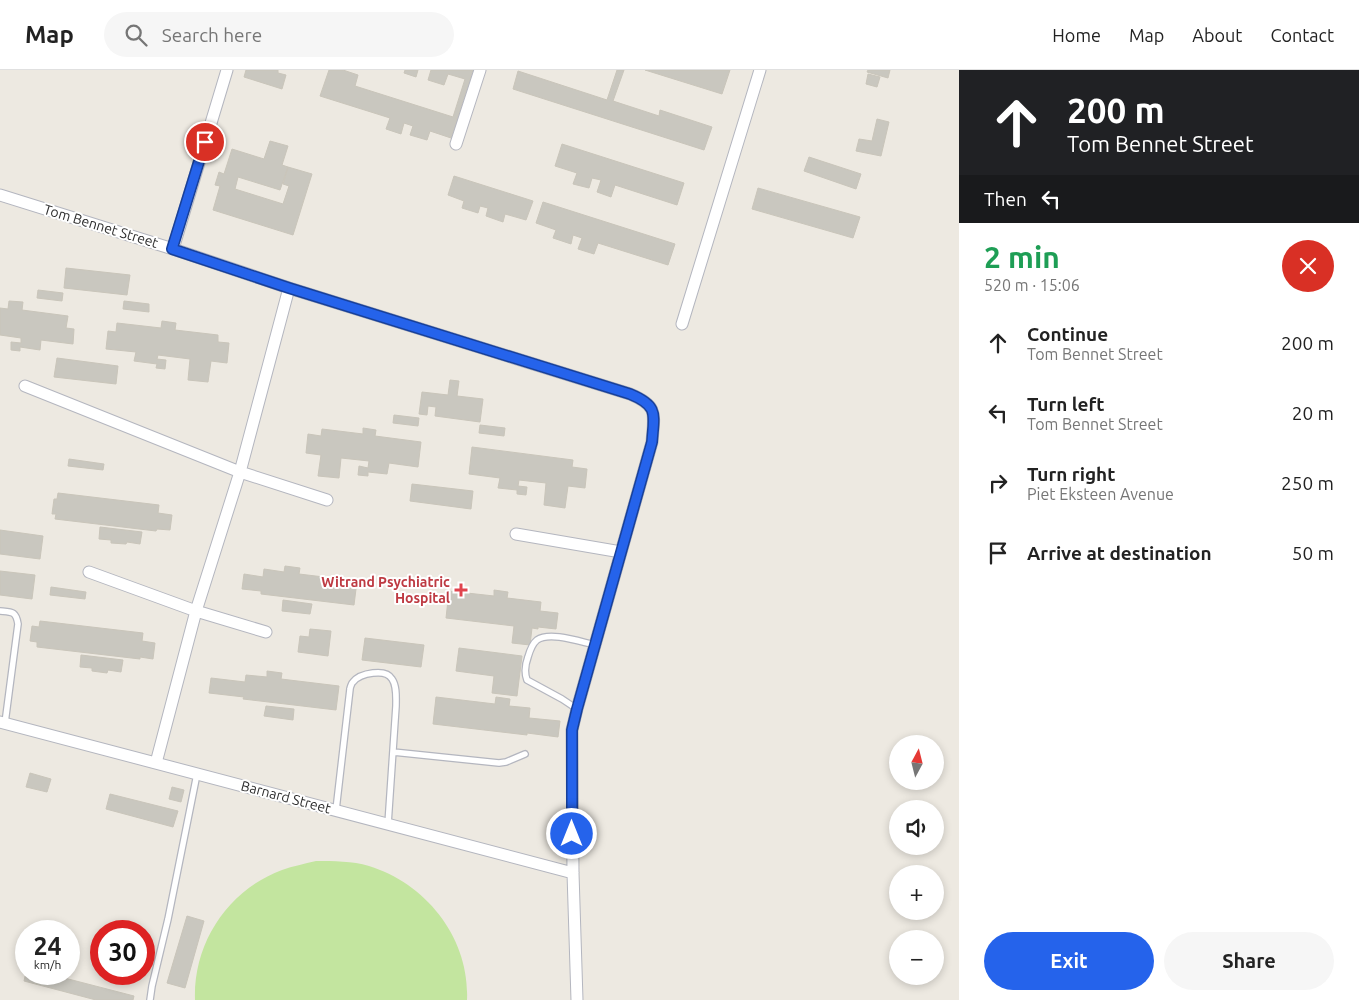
<!DOCTYPE html>
<html lang="en">
<head>
<meta charset="utf-8">
<style>
	:root { --surface:#fff; --page:#f6f6f6; --text:#222; --muted:#767676; --line:#e0e0e0; --accent:#2563eb }
	body { margin:0; font-family:Ubuntu,sans-serif; background:var(--page); color:var(--text); height:100vh; display:flex; flex-direction:column; font-size:19px; white-space:nowrap }
	* { box-sizing:border-box; margin:0 }
	p { font-size:16px; color:var(--muted) }
	.icon { flex:none; width:28px; height:28px; fill:none; stroke:currentColor; stroke-width:2; stroke-linecap:round; stroke-linejoin:round }
	.map { position:relative; flex:1; overflow:hidden }
	.drawer { display:flex; flex-direction:column; background:var(--surface); width:400px }
	.drawer>* { flex:none }
	.top-card { background:#202124; color:#fff; overflow:hidden }
	.needle { width:32px; rotate:7deg }
	.controls { position:absolute; left:889px; top:665px; display:grid; gap:10px }
	.controls a { display:grid; place-items:center; width:55px; height:55px; border-radius:50%; background:var(--surface); box-shadow:0 2px 8px #0003; font-size:25px }
	.speed { position:absolute; left:15px; top:850px; display:flex; gap:10px; font-size:25px; font-weight:700; text-align:center }
	.speed>* { display:grid; place-content:center; width:65px; height:65px; border-radius:50%; background:var(--surface); box-shadow:0 2px 8px #0003; line-height:1 }
	.speed small { font-size:12px; font-weight:400 }
	.speed .limit { border:8px solid #d22; background:#fff; color:#111 }
	.pin { position:absolute; display:grid; place-items:center; width:42px; height:42px; color:#fff; margin:-21px; border:2px solid #fff; border-radius:50%; box-shadow:0 1px 5px #0007 }
	.me { position:absolute; width:55px; margin:-28px; rotate:0deg; stroke-linejoin:round; filter:drop-shadow(0 0 4px #0008) }
	.turn { display:flex; align-items:center; gap:18px; height:105px; padding:0 25px; font-size:22px }
	.turn .icon { width:65px; height:65px; stroke-width:2.5 }
	.turn b { display:block; font-size:35px; line-height:42px }
	.then { display:flex; align-items:center; height:48px; padding:0 25px; background:#0003; gap:10px; font-size:19px }
	.round { display:grid; place-items:center; flex:none; width:52px; height:52px; border-radius:26px; background:var(--page) }
	.summary { display:flex; align-items:center; justify-content:space-between; height:85px; padding:0 25px }
	h1 { font-size:30px; font-weight:600; line-height:38px; color:#1e9e55 }
	.button { display:flex; gap:10px; margin-top:auto; padding:10px 25px }
	.button a { flex:1; height:58px; border-radius:30px; background:var(--accent); color:#fff; font-size:20px; font-weight:600; line-height:58px; text-align:center }
	.button a+a { background:var(--page); color:var(--text) }
	ul { padding:0; list-style:none }
	li { display:flex; align-items:center; gap:15px; height:70px; padding:0 25px }
	li div { flex:1 }
	li b { display:block; font-size:19px }
	li em { font-style:normal }
	header { display:flex; align-items:center; gap:30px; box-sizing:border-box; height:70px; padding:0 25px; background:var(--surface); border-bottom:1px solid var(--line) }
	header strong { font-size:24px }
	nav { display:flex; gap:28px; margin-inline-start:auto; font-size:18px }
	.search { width:350px; height:45px; background:var(--page); display:flex; align-items:center; gap:12px; box-sizing:border-box; padding:0 18px; border-radius:28px; color:var(--muted); font-size:19px }
	main { display:flex; flex:1; min-height:0 }
	.map>svg:first-child { display:block }
	.pitch { fill:#c3e59f }
	.building { fill:#c9c7bf; stroke:#c9c5ba }
	.lines { fill:none; stroke-linecap:round; stroke-linejoin:round }
	.lane-casing { stroke:#b4b6bf; stroke-width:8 }
	.street-casing { stroke:#b4b6bf; stroke-width:13 }
	.lane { stroke:#fff; stroke-width:5.5 }
	.street { stroke:#fff; stroke-width:11 }
	.route-casing { stroke:#184099; stroke-width:12 }
	.route { stroke:#2563eb; stroke-width:9 }
	.health-dot { fill:#e0444e; stroke:#fff; stroke-width:2 }
	.labels { text-anchor:middle; stroke-width:4; stroke-linejoin:round; paint-order:stroke }
	.street-label { font-size:14px; fill:#2d2d2d; stroke:#fff }
	.health-label { font-size:14px; font-weight:bold; fill:#be3a42; stroke:#fff; text-anchor:end }
</style>
</head>
<body>
<header>
<strong>Map</strong>
<div class="search"><svg class="icon" aria-label="search" viewBox="0 0 24 24"><circle cx="10" cy="10" r="6"/><path d="M15 15l6 6"/></svg>Search here</div>
<nav><a>Home</a><a>Map</a><a>About</a><a>Contact</a></nav>
</header>
<main>
<div class="map">
<svg width="959" height="930" viewBox="0 0 959 930">
	<rect width="100%" height="100%" fill="#ede9e1"/>
	<path class="pitch" d="M316 791C334 791 352 791 369 796 427 814 470 869 467 930H195C193 873 228 820 282 800 293 796 304 794 316 791Z"/>
	<path class="building" d="M246 0H278V3L286 5 282 19 244 7Z
		M329 0H343L358 5 355 16 453 47 465 9 448 4 444 15 428 10 431 0H473L451 68 430 61 427 70 410 65 413 56 404 53 401 64 386 59 390 48 320 26Z
		M405 0H418L416 7 404 3Z
		M617 0H624L613 31 659 46 660 40 712 57 704 80 513 19 518 1 607 30Z
		M645 0H730L722 24Z
		M868 0H890L888 8 867 2Z
		M868 4 880 7 877 17 866 14Z
		M877 49 889 52 881 86 856 81 859 69 872 71Z
		M270 71 288 76 282 95 288 97 280 120 238 107 235 119 283 134 289 116 283 114 288 97 312 104 293 165 213 140 220 116 215 115 219 102 224 104 232 79 264 89Z
		M562 74 684 113 677 135 615 115 611 127 597 122 601 110 592 108 589 118 573 114 577 103 555 96Z
		M809 87 861 104 856 119 804 101Z
		M454 106 533 131 526 150 505 144 503 152 486 146 488 138 480 136 478 143 462 138 464 131 448 125Z
		M758 118 860 147 853 168 752 139Z
		M543 132 675 174 668 195 598 173 594 184 578 179 582 168 573 165 571 174 553 168 556 160 536 153Z
		M66 198 130 205 127 225 64 218Z
		M38 220 63 223 62 231 37 228Z
		M9 231 23 232 22 240 68 246 66 258 74 259 73 274 41 270 40 280 20 277V281L11 280V272L21 273V268L0 265V238L8 239Z
		M124 231 149 234V242L123 239Z
		M162 251 176 253 175 260 218 265V272L229 273 227 293 211 291 208 312 188 310 190 289 158 285 157 289 166 290 165 299 156 298 157 294 134 291 136 282 106 279 108 261 116 262 117 253 161 258Z
		M57 288 118 296 116 314 54 307Z
		M450 310 459 311 457 326 483 329 480 352 435 346 436 337 428 336 427 345 419 344 422 322 448 325Z
		M394 345 419 348 418 356 393 353Z
		M480 355 505 358 504 366 479 363Z
		M363 358 376 360 375 366 421 372 418 397 389 393 387 404 368 402V406L358 405 359 396 368 398 369 391 341 388 339 408 318 406 321 385 306 383 308 364 321 366 322 359 363 364Z
		M472 377 573 390 572 397 587 399 585 418 568 416 565 438 544 435 546 413 519 410 518 416 527 417 526 425 517 424V420L498 418 500 408 469 404Z
		M69 389 104 394 103 400 68 396Z
		M412 414 473 421 471 439 410 431Z
		M58 423 159 435 158 443 172 445 170 460 157 459 156 461 55 449 56 444H52L54 429H57Z
		M100 457 142 462 140 474 127 472 126 474 111 473V470L99 469Z
		M0 460 43 466 40 489 0 484Z
		M285 496 300 498 299 504 357 511 354 535 261 524V521L242 519 244 504 263 507 264 499 284 502Z
		M0 501 35 505 32 529 0 525Z
		M51 517 86 522 85 529 50 525Z
		M494 520 508 522 507 528 541 532 540 541 558 543 556 559 538 557V559L532 558 530 575 512 573 514 556 446 548 449 521 494 526Z
		M283 530 312 534 310 544 282 541Z
		M40 551 143 563 142 571 155 573 153 589 140 587V589L37 577V572L30 571 32 556 39 557Z
		M310 559 331 561 328 586 298 582 300 566 309 567Z
		M365 568 424 575 421 597 362 590Z
		M459 578 522 586 517 626 492 623 494 606 456 601Z
		M81 585 123 590 121 602 108 600 107 603 92 601V598L80 597Z
		M267 601 282 603 281 609 339 616 336 640 243 629 244 627 209 623 211 608 245 612 246 605 267 607Z
		M436 627 495 634 496 627 510 629 509 636 530 638 529 648 560 651 558 667 527 663V665L433 654Z
		M266 636 294 639 293 650 264 646Z
		M30 703 51 709 47 722 26 717Z
		M172 717 184 720 181 732 169 729Z
		M110 724 178 741 173 757 106 739Z
		M187 846 204 851 185 918 167 913Z
		M26 902V904H49L134 926 133 930H96L24 911Z"/>
	<g class="lines">
		<defs>
			<path id="lane" d="M0 541C12 542 16 541 18 554L5 653
				M577 639 562 629 527 610C524 602 525 595 528 587 530 580 532 574 537 570 550 561 581 572 595 575
				M393 682 499 693 506 692 525 684
				M336 740 350 619C350 618 352 612 353 612 360 603 386 598 392 609 397 616 396 628 396 636L388 754
				M150 930 152 916 168 849 197 704"/>
			<path id="street" d="M456 74 480 0
				M0 125 173 179 289 218 630 324C659 336 654 344 652 372L577 639 572 660 573 803 577 930
				M173 179 227 0
				M682 254 760 0
				M25 316 240 402 327 430
				M516 464 621 482
				M89 502 196 541 266 562
				M0 652 573 803
				M156 693 196 541 240 402 289 218"/>
		</defs>
		<use href="#lane" class="lane-casing"/>
		<use href="#street" class="street-casing"/>
		<use href="#lane" class="lane"/>
		<use href="#street" class="street"/>
	</g>
	<g class="lines">
		<defs>
			<path id="route" d="M205 72 172 179 289 218 630 324C659 336 654 344 652 372L577 639 572 660V764"/>
		</defs>
		<use href="#route" class="route-casing"/>
		<use href="#route" class="route"/>
	</g>
	<path class="health-dot" d="M458.5 512.5h5v5h5v5h-5v5h-5v-5h-5v-5h5z"/>
	<g class="labels">
		<g class="street-label">
			<text transform="translate(101 156) rotate(17)" y="5">Tom Bennet Street</text>
			<text transform="translate(286 727) rotate(15)" y="5">Barnard Street</text>
		</g>
		<g class="health-label">
			<text x="450" y="517">Witrand Psychiatric<tspan x="450" dy="16">Hospital</tspan></text>
		</g>
	</g>
</svg>
<div class="controls">
<a><svg class="needle" viewBox="-14 -14 28 28"><path d="M0-13l5 13h-10z" fill="#e53935"/><path d="M0 13l5-13h-10z" fill="#767676"/></svg></a>
<a><svg class="icon" aria-label="sound" viewBox="0 0 24 24"><path d="M4 9h4l5-4v14l-5-4H4zM17 9q2 3 0 6"/></svg></a>
<a>+</a>
<a>−</a>
</div>
<div class="speed"><div>24<small>km/h</small></div><div class="limit">30</div></div>
<div class="pin" style="left:205px;top:72px;background:#d93025"><svg class="icon" aria-label="arrive" viewBox="0 0 24 24"><path d="M6 21V4h12l-3 4 3 4H6"/></svg></div>
<svg class="me" style="left:572px;top:764px" viewBox="-20 -20 40 40"><circle r="17" fill="#2563eb" stroke="#fff" stroke-width="3"/><path d="M0-11L8 9 0 5-8 9z" fill="#fff"/></svg>
</div>
<section class="drawer">
<div class="top-card">
<div class="turn"><svg class="icon" aria-label="ahead" viewBox="0 0 24 24"><path d="M12 20V5M6 11l6-6 6 6"/></svg><div><b>200 m</b>Tom Bennet Street</div></div>
<div class="then">Then<svg class="icon" aria-label="left" viewBox="0 0 24 24"><path d="M17 20v-9H6M10 6l-5 5 5 5"/></svg></div>
</div>
<div class="summary"><div><h1>2 min</h1><p>520 m · 15:06</p></div><a class="round" style="background:#d93025;color:#fff"><svg class="icon" aria-label="close" viewBox="0 0 24 24"><path d="M6 6l12 12M18 6L6 18"/></svg></a></div>
<ul>
<li><svg class="icon" aria-label="ahead" viewBox="0 0 24 24"><path d="M12 20V5M6 11l6-6 6 6"/></svg><div><b>Continue</b><p>Tom Bennet Street</p></div><em>200 m</em></li>
<li><svg class="icon" aria-label="left" viewBox="0 0 24 24"><path d="M17 20v-9H6M10 6l-5 5 5 5"/></svg><div><b>Turn left</b><p>Tom Bennet Street</p></div><em>20 m</em></li>
<li><svg class="icon" aria-label="right" viewBox="0 0 24 24"><path d="M7 20v-9h11M14 6l5 5-5 5"/></svg><div><b>Turn right</b><p>Piet Eksteen Avenue</p></div><em>250 m</em></li>
<li><svg class="icon" aria-label="arrive" viewBox="0 0 24 24"><path d="M6 21V4h12l-3 4 3 4H6"/></svg><div><b>Arrive at destination</b></div><em>50 m</em></li>
</ul>
<div class="button"><a>Exit</a><a>Share</a></div>
</section>
</main>
</body>
</html>
